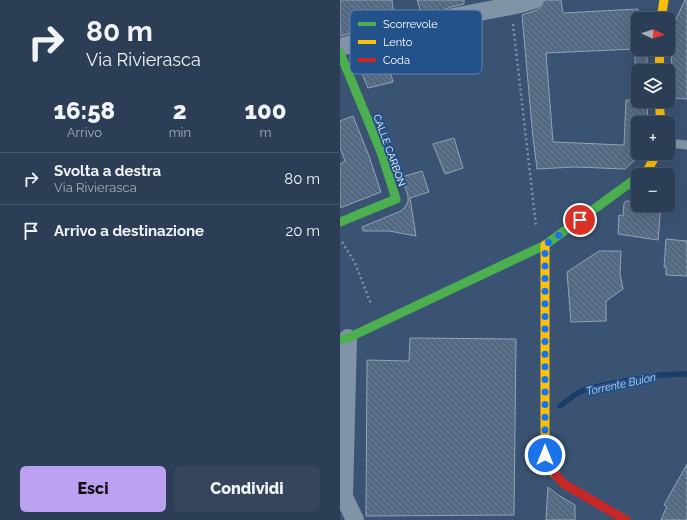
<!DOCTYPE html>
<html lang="it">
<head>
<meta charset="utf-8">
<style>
	:root { --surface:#2c3e56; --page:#34455c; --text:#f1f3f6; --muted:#a6aeb9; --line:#48576c; --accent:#bca0f2 }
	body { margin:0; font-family:Raleway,sans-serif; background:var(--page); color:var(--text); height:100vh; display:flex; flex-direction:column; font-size:15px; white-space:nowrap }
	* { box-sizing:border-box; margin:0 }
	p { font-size:13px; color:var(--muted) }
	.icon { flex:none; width:22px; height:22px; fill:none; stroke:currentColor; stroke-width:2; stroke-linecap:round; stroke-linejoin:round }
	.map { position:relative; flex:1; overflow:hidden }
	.details { display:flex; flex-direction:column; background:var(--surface); width:340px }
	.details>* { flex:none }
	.banner { background:#2c3e56; color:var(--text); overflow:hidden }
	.needle { width:26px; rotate:94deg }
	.fabs { position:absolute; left:291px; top:12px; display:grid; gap:8px }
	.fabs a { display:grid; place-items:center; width:44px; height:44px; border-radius:6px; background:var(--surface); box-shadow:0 4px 16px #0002,0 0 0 1px var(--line); font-size:20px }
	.pin { position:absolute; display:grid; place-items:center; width:34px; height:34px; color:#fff; margin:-17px; border:2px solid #fff; border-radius:50%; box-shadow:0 1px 4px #0007 }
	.me { position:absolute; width:44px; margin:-22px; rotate:0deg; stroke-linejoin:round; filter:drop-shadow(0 0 3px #0008) }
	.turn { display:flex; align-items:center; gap:14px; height:84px; padding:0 20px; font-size:18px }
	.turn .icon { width:52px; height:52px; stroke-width:2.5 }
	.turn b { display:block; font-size:28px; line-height:34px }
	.eta { display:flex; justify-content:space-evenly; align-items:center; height:68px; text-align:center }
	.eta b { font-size:24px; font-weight:800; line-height:28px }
	.cta { display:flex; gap:8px; margin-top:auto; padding:8px 20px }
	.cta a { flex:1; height:46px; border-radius:6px; background:var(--accent); color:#111; font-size:16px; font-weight:800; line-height:46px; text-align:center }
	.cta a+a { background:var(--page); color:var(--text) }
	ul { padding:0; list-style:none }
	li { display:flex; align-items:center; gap:12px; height:52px; padding:0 20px; border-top:1px solid var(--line) }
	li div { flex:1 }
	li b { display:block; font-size:15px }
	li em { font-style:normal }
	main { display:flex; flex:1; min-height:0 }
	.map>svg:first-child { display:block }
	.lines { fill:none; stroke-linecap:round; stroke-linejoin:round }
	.stream { stroke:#1b3e69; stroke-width:5.5 }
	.building { fill:url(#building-back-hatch); stroke:#95a3b5 }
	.path { stroke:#8193a7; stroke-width:2.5; stroke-dasharray:2 3; stroke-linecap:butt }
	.lane { stroke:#8193a7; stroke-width:9 }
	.street { stroke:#8193a7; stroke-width:18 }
	.fast { stroke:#4caf50; stroke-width:9 }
	.slow { stroke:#ffc107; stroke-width:9 }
	.jam { stroke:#c62828; stroke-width:9 }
	.route { stroke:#1a73e8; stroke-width:7; stroke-dasharray:0 12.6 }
	.labels { text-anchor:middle; stroke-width:4; stroke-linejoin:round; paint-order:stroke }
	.street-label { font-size:10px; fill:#fff; stroke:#235189 }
	.water-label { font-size:11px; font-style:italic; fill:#bbd4f1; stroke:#235189 }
	.key { fill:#235189; stroke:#6585ac; stroke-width:1 }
	.key-label { font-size:11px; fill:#fff }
</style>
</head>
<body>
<main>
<section class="details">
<div class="banner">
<div class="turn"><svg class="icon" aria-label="right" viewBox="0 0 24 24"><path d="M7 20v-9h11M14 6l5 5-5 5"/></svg><div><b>80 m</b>Via Rivierasca</div></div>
</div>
<div class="eta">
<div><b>16:58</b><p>Arrivo</p></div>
<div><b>2</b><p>min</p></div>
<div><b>100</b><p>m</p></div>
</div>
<ul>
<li><svg class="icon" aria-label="right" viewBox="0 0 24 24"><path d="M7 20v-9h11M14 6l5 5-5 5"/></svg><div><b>Svolta a destra</b><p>Via Rivierasca</p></div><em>80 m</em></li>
<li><svg class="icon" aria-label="arrive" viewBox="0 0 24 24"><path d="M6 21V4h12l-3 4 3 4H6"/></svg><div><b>Arrivo a destinazione</b></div><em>20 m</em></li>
</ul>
<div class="cta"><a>Esci</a><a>Condividi</a></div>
</section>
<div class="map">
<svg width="347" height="520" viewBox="0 0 347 520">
	<defs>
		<pattern id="building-back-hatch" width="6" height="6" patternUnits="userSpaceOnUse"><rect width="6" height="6" fill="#536881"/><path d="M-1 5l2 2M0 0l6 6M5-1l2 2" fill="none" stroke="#6d7f94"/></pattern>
	</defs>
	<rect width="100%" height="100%" fill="#3a5372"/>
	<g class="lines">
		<path class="stream" d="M220 406 236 394 246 389 278 382 320 375 347 374"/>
	</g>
	<path class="building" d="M0 0H52L55 22 0 36Z
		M77 0H124V4L111 7 106 9 103 14 98 12H94L82 15Z
		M204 0H221L223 13 298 9V49H307V71H295V49L206 53 213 142 284 145 286 100 307 101 308 123H298V157L285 169 235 167 197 169 193 138 182 15 197 10 201 7Z
		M345 0H347V99L331 98 328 93 329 78 331 72 332 50 331 44 328 40V36Z
		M106 25 115 27 123 26V53L94 52 95 61 50 71 53 82 28 88 14 54 99 32 103 30Z
		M13 116 29 156 41 192 0 208V164L5 161 0 147V121Z
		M114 138 123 168 105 174 93 144Z
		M82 171 89 192 70 198 76 236 49 231H23L22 227 61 211 65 207 68 202V196L62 177Z
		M286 201 298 202V205H321L318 240 278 234 279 215 283 216 284 203Z
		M326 239 347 241V276L326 275V267H324Z
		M259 251H281L280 274 283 289 266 301V321L231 322 227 272Z
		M70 338 176 339 174 515 26 516 27 360 69 361Z
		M347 464V520H321L327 506 324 505Z
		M208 487 218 495 235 505V520H206Z"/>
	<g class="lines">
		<path class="path" d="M173 24 196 226
			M2 242 15 263 31 304"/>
		<path class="lane" d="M328 143 347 145"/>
		<path class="street" d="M113 17 181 4 194 0
			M0 47 96 22
			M8 338 4 497 15 520"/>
		<path class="fast" d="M0 53 41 152 56 199 0 222
			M0 340 8 338 205 245 298 177"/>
		<path class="slow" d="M321 19 324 0
			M319 71 320 49
			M319 101 321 123
			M301 175 307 171 317 153
			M205 245V455L209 467 216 475"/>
		<path class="jam" d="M216 475 224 484 286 520"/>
	</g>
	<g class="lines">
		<path class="route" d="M205 455V245L240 220"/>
	</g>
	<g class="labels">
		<g class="street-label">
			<text transform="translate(50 150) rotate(70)" y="4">CALLE CARBON</text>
		</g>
		<g class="water-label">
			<text transform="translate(281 384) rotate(-12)" y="4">Torrente Buion</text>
		</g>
	</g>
	<rect x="10" y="10" width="132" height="64" rx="6" class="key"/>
	<rect x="18" y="22" width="18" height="4" fill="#4caf50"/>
	<rect x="18" y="40" width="18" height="4" fill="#ffc107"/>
	<rect x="18" y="58" width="18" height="4" fill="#c62828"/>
	<g class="key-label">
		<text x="43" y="28">Scorrevole</text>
		<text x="43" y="46">Lento</text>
		<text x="43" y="64">Coda</text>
	</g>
</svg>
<div class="fabs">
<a><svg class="needle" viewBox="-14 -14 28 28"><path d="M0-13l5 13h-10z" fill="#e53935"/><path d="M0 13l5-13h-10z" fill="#a6aeb9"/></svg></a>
<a><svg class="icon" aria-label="layers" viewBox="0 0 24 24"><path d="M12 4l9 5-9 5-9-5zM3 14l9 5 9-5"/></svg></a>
<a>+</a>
<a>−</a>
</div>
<div class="pin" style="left:240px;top:220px;background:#d93025"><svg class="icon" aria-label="arrive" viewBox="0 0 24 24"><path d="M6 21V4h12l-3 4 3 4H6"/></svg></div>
<svg class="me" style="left:205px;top:455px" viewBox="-20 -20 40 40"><circle r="17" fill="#1a73e8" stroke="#fff" stroke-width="3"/><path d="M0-11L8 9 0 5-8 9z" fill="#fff"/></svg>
</div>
</main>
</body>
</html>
